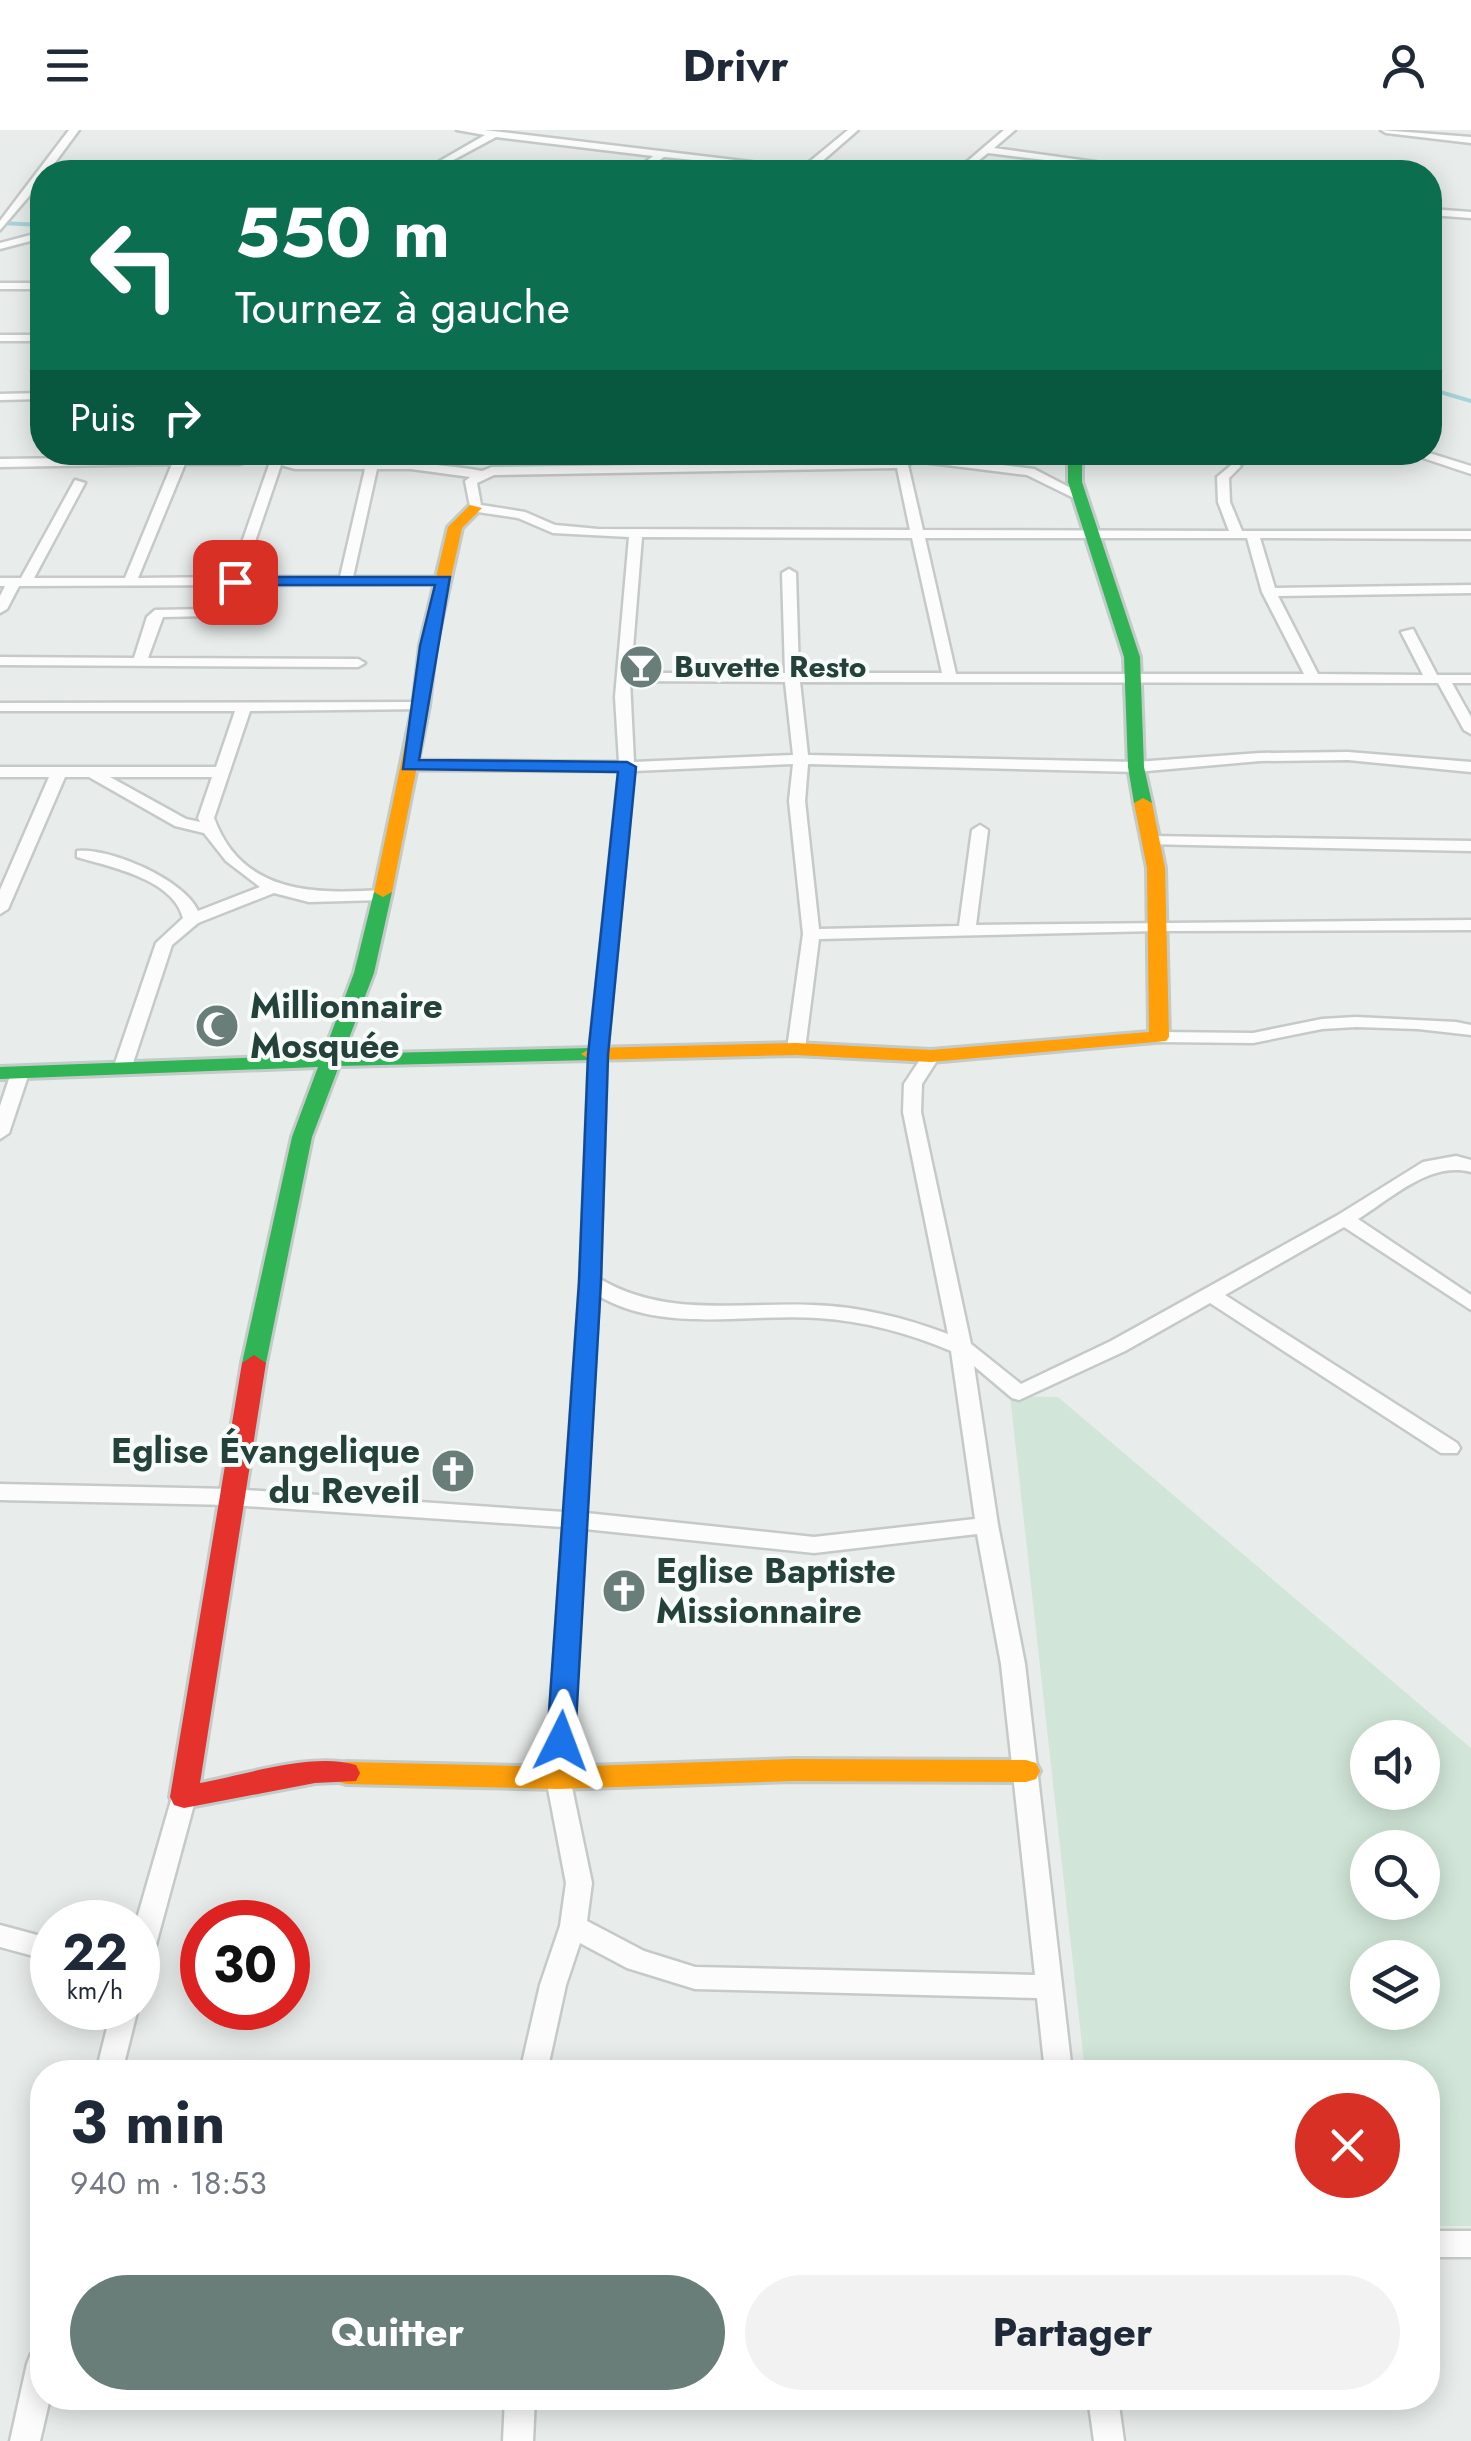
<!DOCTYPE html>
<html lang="fr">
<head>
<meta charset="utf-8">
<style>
	:root { --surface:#fff; --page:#f2f2f3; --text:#1f2937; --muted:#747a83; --accent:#697e78 }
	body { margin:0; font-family:Jost,sans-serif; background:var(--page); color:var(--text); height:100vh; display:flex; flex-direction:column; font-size:38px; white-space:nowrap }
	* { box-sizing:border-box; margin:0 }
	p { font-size:32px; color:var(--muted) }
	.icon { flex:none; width:55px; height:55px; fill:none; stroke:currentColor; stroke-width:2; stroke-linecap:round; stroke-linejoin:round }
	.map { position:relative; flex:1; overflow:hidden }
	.panel { position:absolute; left:30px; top:1930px; width:1410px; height:350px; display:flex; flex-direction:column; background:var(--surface); border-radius:40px; box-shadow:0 5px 25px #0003 }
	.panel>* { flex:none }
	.hud { position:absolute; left:30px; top:30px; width:1412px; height:305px; border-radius:40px; box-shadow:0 5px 25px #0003; background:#0b6e4f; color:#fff; overflow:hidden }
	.tools { position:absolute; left:1350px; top:1590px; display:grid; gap:20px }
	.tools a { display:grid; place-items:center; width:90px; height:90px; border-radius:50%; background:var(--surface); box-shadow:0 5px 25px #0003; font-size:50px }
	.speed { position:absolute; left:30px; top:1770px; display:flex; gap:20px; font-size:50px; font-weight:700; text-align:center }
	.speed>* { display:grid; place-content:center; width:130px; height:130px; border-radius:50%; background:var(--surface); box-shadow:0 5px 25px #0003; line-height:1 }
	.speed small { font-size:25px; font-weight:400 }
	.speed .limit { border:15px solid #d22; background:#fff; color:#111 }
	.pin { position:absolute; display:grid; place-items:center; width:85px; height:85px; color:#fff; margin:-42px; border-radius:20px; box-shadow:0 5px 15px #0006 }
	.me { position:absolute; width:110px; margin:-55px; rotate:3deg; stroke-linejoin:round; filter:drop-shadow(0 0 8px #0008) }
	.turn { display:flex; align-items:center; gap:35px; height:210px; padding:0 40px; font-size:45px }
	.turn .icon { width:130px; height:130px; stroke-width:2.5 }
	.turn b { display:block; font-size:70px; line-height:85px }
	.then { display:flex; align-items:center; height:95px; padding:0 40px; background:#0003; gap:20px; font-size:38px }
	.round { display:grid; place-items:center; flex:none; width:105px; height:105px; border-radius:52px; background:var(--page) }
	.headline { display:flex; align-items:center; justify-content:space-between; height:170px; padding:0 40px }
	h1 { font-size:60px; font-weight:700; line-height:75px }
	.action { display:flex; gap:20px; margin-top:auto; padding:20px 40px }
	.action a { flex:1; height:115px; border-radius:60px; background:var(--accent); color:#fff; font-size:40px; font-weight:700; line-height:115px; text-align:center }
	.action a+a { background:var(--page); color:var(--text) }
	header { display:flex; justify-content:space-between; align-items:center; height:130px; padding:0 40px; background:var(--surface); font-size:45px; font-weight:700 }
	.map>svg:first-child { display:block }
	.green { fill:#d1e6d8; fill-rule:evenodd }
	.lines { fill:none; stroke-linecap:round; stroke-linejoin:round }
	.stream { stroke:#a9d4db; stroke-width:4 }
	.street-casing { stroke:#c5cac8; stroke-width:5 }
	.fast-casing { stroke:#c3cbc8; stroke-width:6 }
	.slow-casing { stroke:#c3cbc8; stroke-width:6 }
	.jam-casing { stroke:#c3cbc8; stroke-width:6 }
	.street { fill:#fcfcfc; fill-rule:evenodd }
	.fast { fill:#30b455; fill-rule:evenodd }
	.slow { fill:#ff9f0a; fill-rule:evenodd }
	.jam { fill:#e5322d; fill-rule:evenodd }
	.route { fill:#1a73e8; stroke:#114b97; stroke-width:2.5 }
	.labels { text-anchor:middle; stroke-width:8; stroke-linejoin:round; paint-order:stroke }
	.far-poi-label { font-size:30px; font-weight:bold; fill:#24423a; stroke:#f7fbf9; text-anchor:start }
	.poi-label { font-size:35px; font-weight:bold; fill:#24423a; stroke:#f7fbf9; text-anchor:start }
</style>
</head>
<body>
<header><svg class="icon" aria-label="menu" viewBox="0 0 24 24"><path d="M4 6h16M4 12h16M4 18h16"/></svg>Drivr<svg class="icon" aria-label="person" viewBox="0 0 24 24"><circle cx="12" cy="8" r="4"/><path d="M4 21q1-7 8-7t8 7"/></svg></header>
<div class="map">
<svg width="1471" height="2311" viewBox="0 0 1471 2311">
	<rect width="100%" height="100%" fill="#e8edeb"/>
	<path class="green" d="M1010 1266 1058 1267 1471 1618V2096H1428V1942H1085ZM1368 1608H1422V1662H1368ZM1368 1718H1422V1772H1368ZM1368 1828H1422V1882H1368Z"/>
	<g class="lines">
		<path class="stream" d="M0 93 42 95
			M1430 259 1471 271"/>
		<defs>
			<path id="street" d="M69 0H79L48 42H42V51L0 100V91Z
				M457 0H484L802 38 848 0H858L812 40 814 42 664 27 642 42H633L653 26 496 7 431 42H421L485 5Z
				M1004 0H1015L994 18 1168 42H1145L988 23 964 42H955Z
				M1381 0 1471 7V13L1386 3Z
				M1430 79 1471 82V88L1430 85Z
				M42 102V108L0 119V113Z
				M0 153H42V159H0Z
				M0 205H42V211H0Z
				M42 263V269L0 270V264Z
				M248 322C267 322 283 331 302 331 363 333 421 330 482 341L492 337 882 332C899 331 911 322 928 322L925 325 1034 339 1086 366 1076 369 1027 345 915 331 908 335 923 400 1229 401 1218 372 1217 347 1235 332 1241 336 1229 348 1230 372 1242 401H1471V409L1260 408 1275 458 1471 455V463L1278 466 1318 544 1423 545 1401 502 1413 499 1437 545H1471V553H1452L1471 587V604L1464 600 1438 553 800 552 808 625 1136 632 1260 623 1348 622 1471 632V642L1348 630 1260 631 1136 642 808 634 805 671 819 799 959 796 972 700 980 695 988 700 976 795 1471 790V800L1156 801 819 809 805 919 796 924 787 919 803 804 789 671 793 634 634 641 607 925 600 1149C666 1188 739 1172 812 1175 859 1176 905 1188 948 1204L903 982 904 954 925 922 931 921 940 926 922 954 921 982 971 1214 1021 1254 1111 1211 1338 1085 1423 1032 1456 1026 1471 1030V1042C1430 1031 1392 1068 1358 1089L1471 1165V1180L1344 1097 1225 1165 1457 1313 1460 1318 1457 1323H1441L1210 1173 1125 1221 1019 1270 1012 1268 974 1236 998 1395 1025 1534 1072 1942H1045L1037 1868 695 1859 627 1838 580 1813 566 1855 547 1942H520L540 1855 560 1796 566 1753 546 1648 563 1397 231 1375 0 1370V1354L231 1359 564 1382 580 1152 589 925 619 641 409 640 401 635 409 630 619 632 615 567 629 407 553 403 518 388 471 381 465 351 470 347 411 339H377L353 447H444L449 448V454L19 456 7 479 0 483V466L5 456H0V448H21L75 350 85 353 34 448H125L172 334 0 337V329L238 326ZM257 328 270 332 230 447 138 448 185 334H240ZM281 335 295 339H365L340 447H243ZM897 338 910 400 598 399 555 395 525 382 481 375 477 353 494 345ZM642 407 912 408 942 543H799L796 443 789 439 782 443 785 543H631ZM925 408H1247L1262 462 1304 544H956ZM630 551 785 552 793 625 634 632ZM599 1166C664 1204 747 1183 818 1188 864 1191 909 1203 951 1221L975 1389 814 1407 586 1383ZM585 1399 814 1423 977 1404 1001 1534 1035 1845 695 1837 644 1821 587 1791 592 1753 570 1648Z
				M1405 322H1426L1471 336V344Z
				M255 478 260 479V485L163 487 148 528 358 529 365 533 358 537 0 535V527L134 528 147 487 155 480Z
				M421 572 426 573V579L250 581 214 688C242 765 316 764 383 760L391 765 383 770 309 772 274 763 198 793 172 815 132 936 123 941 117 940 114 936 156 813 183 788C173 749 111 737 77 727V721C109 717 185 750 198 781L260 757 226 731 204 703 175 696 89 647H65L8 779 0 784V760L49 647H0V637H216L235 581H0V573ZM110 647H212L198 688 200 692 186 689Z
				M1151 706 1471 711V721L1145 714V708Z
				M1356 887 1456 892 1471 895V905L1418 899 1356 897 1322 899 1253 913 1159 912 1150 907 1159 902 1253 903 1322 889Z
				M20 938 29 943 9 1003 0 1009V976L11 943Z
				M184 1657 193 1660 196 1667 151 1833 147 1841 138 1844 136 1792 172 1667 175 1660Z
				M0 1795 52 1809V1831L0 1817Z
				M138 1876V1878L122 1942H96L112 1878Z
				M1428 2101H1471V2127H1428Z
				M42 2220V2268H50L40 2311H10L27 2234 31 2224Z
				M505 2268H535L533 2311H503Z
				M1088 2268H1118L1124 2311H1094Z"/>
			<path id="fast" d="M1068 322H1082V352L1140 527 1144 637 1152 673 1143 678 1134 673 1128 637 1124 527 1068 352Z
				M383 757 392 762 374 843 343 924 591 918 601 924 591 930 339 936 312 1007 266 1233 254 1241 246 1238 242 1233 292 1007 318 937 0 949V937L323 925 354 843 374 762Z"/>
			<path id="slow" d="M470 375 482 378 462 398 436 515 429 576 392 762 383 767 374 762 413 576 420 515 448 397Z
				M1143 668 1152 673 1165 738 1169 907 1166 911 931 932 796 925 591 930 581 924 591 918 796 913 931 920 1149 902 1147 738 1134 673Z
				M793 1629 1026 1630 1036 1633 1040 1641 1036 1649 1026 1652 793 1651 558 1659 346 1654 336 1651 332 1643 336 1635 346 1632 558 1637Z"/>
			<path id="jam" d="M254 1225 266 1233 200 1653C244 1645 313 1622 356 1635L360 1643 356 1651 315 1653 184 1678 174 1675 170 1667 242 1233Z"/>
		</defs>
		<use href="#street" class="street-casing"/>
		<use href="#fast" class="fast-casing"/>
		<use href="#slow" class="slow-casing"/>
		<use href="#jam" class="jam-casing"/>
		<use href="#street" class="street"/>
		<use href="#fast" class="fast"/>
		<use href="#slow" class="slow"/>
		<use href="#jam" class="jam"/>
	</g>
	<path class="route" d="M235 447H450L419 630 627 632 636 637 608 925 601 1152 575 1611 571 1618 561 1621 551 1618 547 1611 579 1152 588 925 618 642 403 639 420 516 435 455H230V448Z"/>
	<defs>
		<symbol id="bar-disc" viewBox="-11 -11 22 22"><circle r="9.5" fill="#697e78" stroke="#f7fbf9"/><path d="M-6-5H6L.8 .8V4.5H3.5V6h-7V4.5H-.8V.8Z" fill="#fff"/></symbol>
		<symbol id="mosque-disc" viewBox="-11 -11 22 22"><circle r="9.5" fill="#697e78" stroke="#f7fbf9"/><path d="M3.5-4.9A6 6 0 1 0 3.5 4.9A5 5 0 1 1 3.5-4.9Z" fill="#fff"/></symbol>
		<symbol id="church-disc" viewBox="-11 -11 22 22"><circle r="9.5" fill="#697e78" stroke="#f7fbf9"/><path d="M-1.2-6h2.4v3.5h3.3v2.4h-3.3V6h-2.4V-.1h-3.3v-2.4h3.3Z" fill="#fff"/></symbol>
	</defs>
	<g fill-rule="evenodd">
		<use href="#bar-disc" x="616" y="512" width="50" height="50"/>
		<use href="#mosque-disc" x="192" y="871" width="50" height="50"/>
		<use href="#church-disc" x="428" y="1316" width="50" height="50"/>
		<use href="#church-disc" x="599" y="1436" width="50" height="50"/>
	</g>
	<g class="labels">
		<g class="far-poi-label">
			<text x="674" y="547">Buvette Resto</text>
		</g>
		<g class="poi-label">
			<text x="250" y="888">Millionnaire<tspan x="250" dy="40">Mosquée</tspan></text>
			<text x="420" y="1333" text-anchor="end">Eglise Évangelique<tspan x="420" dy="40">du Reveil</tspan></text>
			<text x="656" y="1453">Eglise Baptiste<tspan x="656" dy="40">Missionnaire</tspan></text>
		</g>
	</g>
</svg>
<div class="tools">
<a><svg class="icon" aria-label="sound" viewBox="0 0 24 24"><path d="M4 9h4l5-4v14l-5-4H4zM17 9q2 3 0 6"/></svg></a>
<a><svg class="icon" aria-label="search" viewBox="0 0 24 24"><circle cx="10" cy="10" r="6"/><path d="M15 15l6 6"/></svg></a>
<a><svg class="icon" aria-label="layers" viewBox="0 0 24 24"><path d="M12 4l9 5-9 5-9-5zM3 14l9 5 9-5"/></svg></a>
</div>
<div class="speed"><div>22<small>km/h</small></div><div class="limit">30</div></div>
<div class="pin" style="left:235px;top:452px;background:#d93025"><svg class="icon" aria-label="arrive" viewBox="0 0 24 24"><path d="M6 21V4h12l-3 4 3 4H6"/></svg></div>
<svg class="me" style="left:561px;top:1611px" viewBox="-20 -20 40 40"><path d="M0-17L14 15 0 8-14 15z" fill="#1a73e8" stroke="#fff" stroke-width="4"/></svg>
<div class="hud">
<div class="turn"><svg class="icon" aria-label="left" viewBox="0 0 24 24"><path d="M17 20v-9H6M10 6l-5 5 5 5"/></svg><div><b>550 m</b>Tournez à gauche</div></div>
<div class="then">Puis<svg class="icon" aria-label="right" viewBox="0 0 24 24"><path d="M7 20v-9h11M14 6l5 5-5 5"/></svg></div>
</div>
<section class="panel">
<div class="headline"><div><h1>3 min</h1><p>940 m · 18:53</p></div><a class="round" style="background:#d93025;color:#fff"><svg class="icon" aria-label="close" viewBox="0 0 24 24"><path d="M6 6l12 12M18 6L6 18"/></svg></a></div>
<div class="action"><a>Quitter</a><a>Partager</a></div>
</section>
</div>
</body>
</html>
